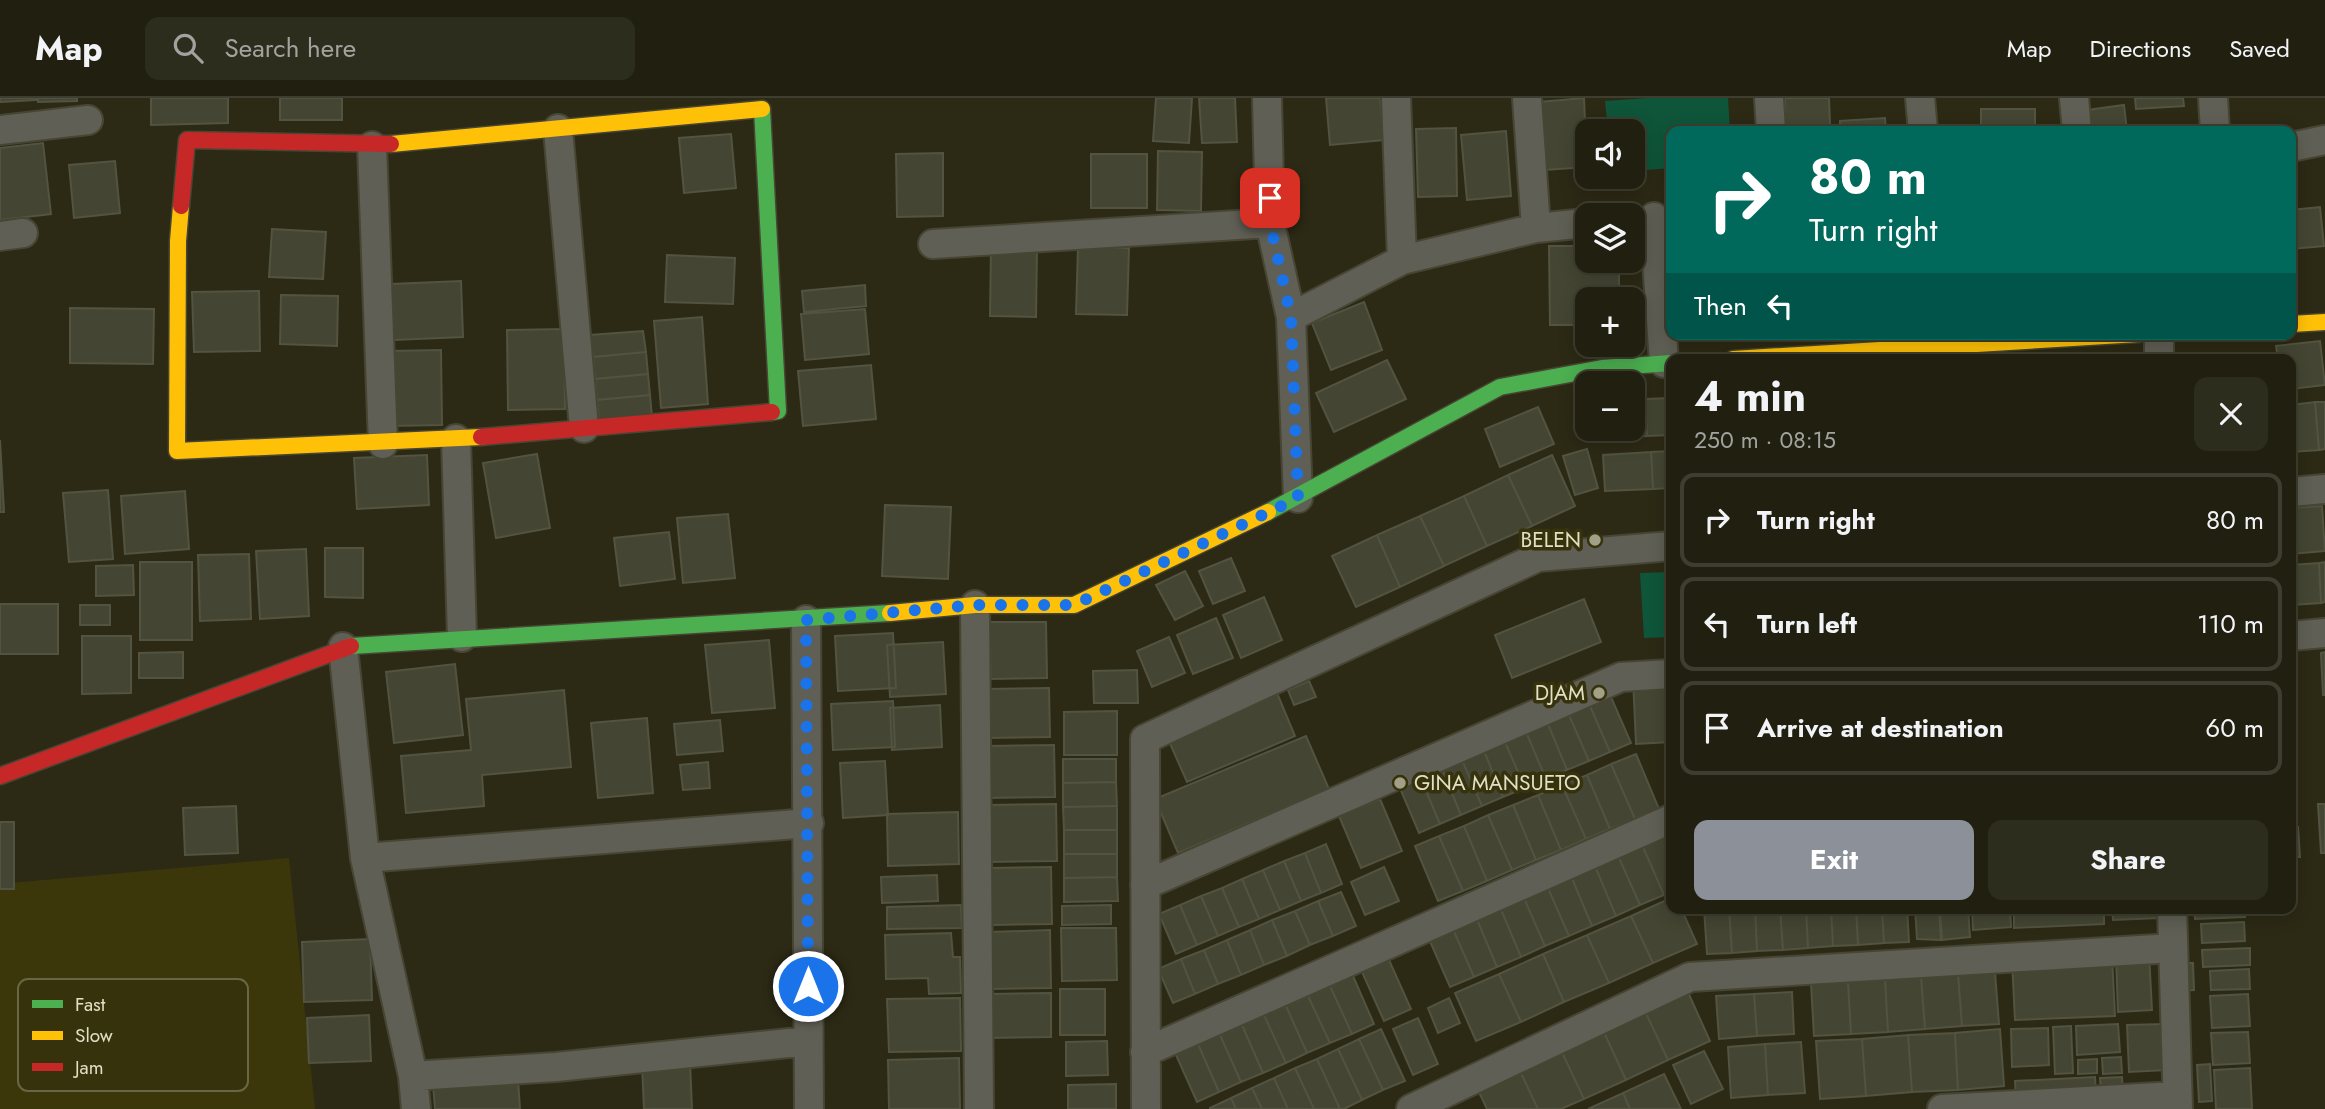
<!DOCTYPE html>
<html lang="en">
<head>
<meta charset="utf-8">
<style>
	:root { --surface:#212010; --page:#2d2d1e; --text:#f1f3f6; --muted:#a2a39f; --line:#3e3e30; --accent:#8c9099 }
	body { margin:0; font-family:Jost,sans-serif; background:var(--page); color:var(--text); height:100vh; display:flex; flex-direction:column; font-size:26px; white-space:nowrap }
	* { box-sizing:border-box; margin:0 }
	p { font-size:23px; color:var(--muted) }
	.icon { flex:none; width:38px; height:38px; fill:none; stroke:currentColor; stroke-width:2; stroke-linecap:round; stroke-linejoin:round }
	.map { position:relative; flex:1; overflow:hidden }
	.side { position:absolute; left:1666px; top:256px; width:630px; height:560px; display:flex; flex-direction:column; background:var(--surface); border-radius:14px; box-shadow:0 4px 18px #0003,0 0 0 2px var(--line) }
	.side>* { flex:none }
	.top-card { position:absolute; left:1666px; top:28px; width:630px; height:214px; border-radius:14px; box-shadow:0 4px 18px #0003,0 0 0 2px var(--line); background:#00695c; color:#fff; overflow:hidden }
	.tools { position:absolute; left:1575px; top:21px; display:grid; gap:14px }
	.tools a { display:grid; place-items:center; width:70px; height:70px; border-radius:14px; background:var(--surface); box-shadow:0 4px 18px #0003,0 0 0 2px var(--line); font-size:35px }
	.pin { position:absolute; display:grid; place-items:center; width:60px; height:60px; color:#fff; margin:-30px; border-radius:14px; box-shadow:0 4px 10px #0006 }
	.me { position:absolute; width:77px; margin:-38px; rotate:0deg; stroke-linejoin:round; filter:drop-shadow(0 0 5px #0008) }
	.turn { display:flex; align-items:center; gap:24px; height:147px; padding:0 28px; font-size:32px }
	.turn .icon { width:91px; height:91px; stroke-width:2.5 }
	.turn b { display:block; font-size:49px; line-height:60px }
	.then { display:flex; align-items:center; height:66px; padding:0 28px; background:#0003; gap:14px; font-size:26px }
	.round { display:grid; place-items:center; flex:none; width:74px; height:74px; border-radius:14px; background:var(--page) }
	.head { display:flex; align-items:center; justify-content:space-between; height:119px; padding:0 28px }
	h1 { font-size:42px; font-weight:700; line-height:52px }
	.action { display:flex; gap:14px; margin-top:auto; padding:14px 28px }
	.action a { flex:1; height:80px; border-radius:14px; background:var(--accent); color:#fff; font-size:28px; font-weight:700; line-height:80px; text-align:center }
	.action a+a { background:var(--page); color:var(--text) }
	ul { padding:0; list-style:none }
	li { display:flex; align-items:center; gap:21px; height:94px; margin:0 14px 10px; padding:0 14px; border:4px solid var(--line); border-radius:14px }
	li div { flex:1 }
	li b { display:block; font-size:26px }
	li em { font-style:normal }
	header { display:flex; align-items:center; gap:42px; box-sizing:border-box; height:98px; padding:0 35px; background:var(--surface); border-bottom:2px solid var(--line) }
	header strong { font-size:33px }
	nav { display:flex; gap:38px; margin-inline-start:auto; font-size:24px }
	.search { width:490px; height:63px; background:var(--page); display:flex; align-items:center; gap:18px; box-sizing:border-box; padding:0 24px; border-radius:14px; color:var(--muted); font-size:26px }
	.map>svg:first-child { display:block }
	.built { fill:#3c370b }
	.green { fill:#0f553a }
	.building { fill:#444633; stroke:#525340; stroke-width:2 }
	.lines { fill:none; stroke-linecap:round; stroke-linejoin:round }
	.street-casing { stroke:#474533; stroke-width:32 }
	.fast-casing { stroke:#474533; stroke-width:19 }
	.slow-casing { stroke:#474533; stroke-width:19 }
	.jam-casing { stroke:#474533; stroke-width:19 }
	.street { stroke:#605f55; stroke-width:28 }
	.fast { stroke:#4caf50; stroke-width:16 }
	.slow { stroke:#ffc107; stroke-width:16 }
	.jam { stroke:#c62828; stroke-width:16 }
	.route { stroke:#1a73e8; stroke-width:12; stroke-dasharray:0 21.6 }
	.poi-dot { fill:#a2a087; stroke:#36320b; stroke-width:2.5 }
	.labels { text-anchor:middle; stroke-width:7; stroke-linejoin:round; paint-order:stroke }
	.poi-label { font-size:21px; fill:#e1dfc5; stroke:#36320b; text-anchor:end }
	.key { fill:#36320b; stroke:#696643; stroke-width:2 }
	.key-label { font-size:19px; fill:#e1dfc5 }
</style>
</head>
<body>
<header>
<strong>Map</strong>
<div class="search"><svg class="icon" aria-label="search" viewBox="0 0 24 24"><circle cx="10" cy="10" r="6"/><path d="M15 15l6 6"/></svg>Search here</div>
<nav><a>Map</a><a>Directions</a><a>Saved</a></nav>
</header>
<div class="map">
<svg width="2325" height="1011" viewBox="0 0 2325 1011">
	<rect width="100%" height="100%" fill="#2c2a15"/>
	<path class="built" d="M289 760 315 1011H0V786Z"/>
	<path class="green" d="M1647 0H1728L1730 33H1671V70L1633 73V33H1608L1605 3Z
		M1671 474V539L1644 540 1640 475Z"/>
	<path class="building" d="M0 0H36V2L0 4Z
		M38 0H77V3L38 4Z
		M151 0H228V25L151 27Z
		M280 0H342V22H280Z
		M1156 0H1192L1189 45 1153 43Z
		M1199 0H1235L1237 44 1202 45Z
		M1326 0H1380L1384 42 1330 47Z
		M1584 0 1587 69 1545 72 1539 4Z
		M1785 0H1829L1830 27 1785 28Z
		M2135 0H2183L2184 8 2136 11Z
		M2124 7 2127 33H2082L2079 13Z
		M1981 11H2035V33H1981Z
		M1885 20 1886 33H1840V23Z
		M1830 27V33H1786L1785 28Z
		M1456 30 1457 98 1418 99 1416 31Z
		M1506 33 1511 98 1467 102 1461 37Z
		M731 36 736 90 684 95 679 40Z
		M43 45 51 116 0 122V50Z
		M1158 53 1202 54 1201 113 1157 112Z
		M943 55V118L897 119 896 56Z
		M1091 56H1147V110H1091Z
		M115 63 120 115 74 120 69 67Z
		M2320 109 2324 148 2291 151V112Z
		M272 131 326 134 323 181 269 179Z
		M1549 148H1587V163H1619V201H1587V227H1550Z
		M1078 149 1129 150 1127 217 1076 216Z
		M991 150H1037L1036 219 990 218Z
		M667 157 735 160 733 206 665 204Z
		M461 183 463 239 394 242 391 186Z
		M865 187 866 208 804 214 802 193Z
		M259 193 260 253 194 254 192 194Z
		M281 197 338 198 337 248 280 246Z
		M1364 204 1382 252 1331 272 1312 225Z
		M70 210 154 211 153 266 70 265Z
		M865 211 869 256 805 262 801 216Z
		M702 219 708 306 661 310 654 223Z
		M564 231 565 311 508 312 507 232Z
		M643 233 646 254 593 259 590 237Z
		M2320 243 2325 287 2291 291V261H2278L2276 248Z
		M441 252 442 327 390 328 389 253Z
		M646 254 648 276 595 281 593 259Z
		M2174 256H2219V261H2174Z
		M2270 256V261H2242Z
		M1387 262 1406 301 1334 334 1316 295Z
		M871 267 876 321 803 328 798 273Z
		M648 276 650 297 597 302 595 281Z
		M650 297 652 319 599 324 597 302Z
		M1671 300V337L1647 338 1645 301Z
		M1645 301 1647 338 1600 340 1599 331H1633V302Z
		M2315 304 2319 352 2291 354V307Z
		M2315 304H2325V351L2319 352Z
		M1538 309 1554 346 1500 369 1485 331Z
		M0 342 4 414H0Z
		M1587 351 1598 390 1575 397 1563 358Z
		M1671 353V390L1653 391 1651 354Z
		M1651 354 1653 391 1605 393 1603 357Z
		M537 356 550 430 496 440 483 365Z
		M427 357 429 407 357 411 354 360Z
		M1552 357 1575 408 1532 428 1508 377Z
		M1508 377 1532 428 1487 448 1464 398Z
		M108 392 113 461 69 464 63 395Z
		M185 393 189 451 125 456 121 398Z
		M1464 398 1487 448 1444 468 1420 418Z
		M885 407 951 409 948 481 882 478Z
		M2322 408 2325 453 2291 456V410Z
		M728 416 735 480 683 485 677 420Z
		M1420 418 1444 468 1400 489 1377 437Z
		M669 434 675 481 620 488 614 440Z
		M1377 437 1400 489 1356 509 1332 458Z
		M325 450H363V500L325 499Z
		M306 451 309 518 260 521 256 453Z
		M249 456 251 521 200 523 198 457Z
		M1231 460 1245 493 1213 506 1199 473Z
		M140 464H192V542H140Z
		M2325 464V504L2321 505 2319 465Z
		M2319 465 2321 505 2291 507V467Z
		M133 467 134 497 96 498V468Z
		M1185 473 1203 508 1175 522 1156 487Z
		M1264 499 1282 542 1241 560 1223 517Z
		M1584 501 1601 544 1512 580 1495 537Z
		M0 506H58V556H0Z
		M80 507H110V527H80Z
		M1216 520 1233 560 1193 576 1177 537Z
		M989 524H1046L1047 580 991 581Z
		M893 535 896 590 838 593 835 538Z
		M82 538H131V595L82 596Z
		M1169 539 1185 575 1152 589 1137 553Z
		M769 542 775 610 712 615 705 547Z
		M943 544 946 596 890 599 887 547Z
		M183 554V580H139V555Z
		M2325 554V597H2323L2321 555Z
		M455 566 463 637 394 645 386 574Z
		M1137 572 1138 605H1094L1093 573Z
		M1671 578V644L1636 646 1633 580Z
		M1309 583 1316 599 1294 607 1288 592Z
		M1049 590 1050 639 986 640V591Z
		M564 592 571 669 482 677 484 708 406 715 401 658 471 652 466 601Z
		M1277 595 1295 638 1187 684 1168 641Z
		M1611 599 1631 645 1610 654 1590 608Z
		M893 603 895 649 833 652 831 606Z
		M940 607 942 649 892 652 890 610Z
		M1590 608 1610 654 1589 663 1569 617Z
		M1117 613V657H1064V614Z
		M1569 617 1589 663 1567 672 1548 626Z
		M647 620 653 695 598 700 591 625Z
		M720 622 723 653 677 657 674 626Z
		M1548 626 1567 672 1546 681 1526 634Z
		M1526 634 1546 681 1525 690 1505 644Z
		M1306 638 1329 691 1178 755 1155 701Z
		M1505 644 1525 690 1503 699 1484 653Z
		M1054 647 1055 699 986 700V648Z
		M1484 653 1503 699 1482 708 1462 662Z
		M1666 654H1671V705H1668Z
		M1636 656 1659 711 1635 721 1611 666Z
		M1063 661H1116V684L1063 685Z
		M1462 662 1482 708 1461 717 1442 671Z
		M885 663 888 717 843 720 840 665Z
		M708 664 710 690 683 692 680 667Z
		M1611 666 1635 721 1610 731 1587 677Z
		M1442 671 1461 717 1440 726 1420 679Z
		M1587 677 1610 731 1586 741 1562 687Z
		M1420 679 1440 726 1419 735 1399 688Z
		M1116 684 1117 708 1063 709V685Z
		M1562 687 1586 741 1561 752 1538 697Z
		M2291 694H2293L2295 724 2291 725Z
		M1538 697 1561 752 1536 762 1513 707Z
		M1380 701 1402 753 1361 770 1339 718Z
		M1056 706 1057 763 991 764 990 707Z
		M2318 706H2325V755H2321Z
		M1513 707 1536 762 1512 772 1488 717Z
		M236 708 238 755 185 757 183 710Z
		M1117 708V732H1064L1063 709Z
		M958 714 959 766 888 768 887 716Z
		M1488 717 1512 772 1487 783 1464 728Z
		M0 724H14V791H0Z
		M1464 728 1487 783 1463 793 1439 738Z
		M2291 729H2298L2300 759H2291Z
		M1663 730 1671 748V794L1664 797 1639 740Z
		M1064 732H1117V756H1064Z
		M1439 738 1463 793 1438 803 1415 748Z
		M1639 740 1664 797 1640 807 1615 751Z
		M1326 746 1342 786 1321 795 1305 755Z
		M1615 751 1640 807 1616 818 1592 761Z
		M1305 755 1321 795 1301 803 1284 763Z
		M1064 756H1117V779L1064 780Z
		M1592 761 1616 818 1592 828 1568 771Z
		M1284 763 1301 803 1280 812 1263 772Z
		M1051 769 1052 826 992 827 991 770Z
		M1384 769 1399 803 1365 817 1351 784Z
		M1568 771 1592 828 1569 838 1544 781Z
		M1263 772 1280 812 1259 821 1242 781Z
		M937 777 938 803 882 805 881 779Z
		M1117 779 1118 803 1064 804V780Z
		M1242 781 1259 821 1239 829 1222 790Z
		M1544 781 1569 838 1545 848 1520 791Z
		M1222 790 1239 829 1218 838 1201 798Z
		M1520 791 1545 848 1521 859 1497 802Z
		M1341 794 1356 828 1333 838 1318 803Z
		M1201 798 1218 838 1197 847 1180 807Z
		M1671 800V810H1681L1697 846 1653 865 1631 818Z
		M1497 802 1521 859 1497 869 1473 812Z
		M1318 803 1333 838 1310 847 1295 813Z
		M961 807 962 830 887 831V809Z
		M1111 807V826L1062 827V808Z
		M1180 807 1197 847 1176 856 1159 816Z
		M1704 810H1729L1732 855 1707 856Z
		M1729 810H1755L1757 853 1732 855Z
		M1755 810H1780L1783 852 1757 853Z
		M1780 810H1806L1808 850 1783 852Z
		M1806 810H1831L1833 848 1808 850Z
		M1831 810H1856L1858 847 1833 848Z
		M1856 810H1882L1884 845 1858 847Z
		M1882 810H1907L1909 844 1884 845Z
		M1915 810H1939L1941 842 1917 841Z
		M1940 810H1968L1970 839 1942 842Z
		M1972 810H2010L2011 829 1973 832Z
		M2014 810H2104V826L2014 830Z
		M2112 810H2159L2160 820 2113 822Z
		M2194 810H2245V819L2195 821Z
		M1473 812 1497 869 1474 879 1449 822Z
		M1295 813 1310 847 1287 858 1272 822Z
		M1631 818 1653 865 1609 885 1587 837Z
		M1272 822 1287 858 1264 867 1250 832Z
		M1449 822 1474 879 1450 889 1425 832Z
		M2244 824 2245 843 2202 845 2201 826Z
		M1061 830H1116L1117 882 1062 883Z
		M1050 832 1051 890 991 891 990 834Z
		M1250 832 1264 867 1241 877 1227 842Z
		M951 835 953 859H960L961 895 929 896 928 880 886 881 885 837Z
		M1587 837 1609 885 1564 904 1543 856Z
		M370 841 372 902 304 904 302 844Z
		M1227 842 1241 877 1218 886 1204 852Z
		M2250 850V867L2203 869 2202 852Z
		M1204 852 1218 886 1195 896 1181 861Z
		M1543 856 1564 904 1521 924 1499 876Z
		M2149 856 2152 912 2118 914 2116 858Z
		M2112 859 2115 918 2015 922 2012 863Z
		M1181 861 1195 896 1173 905 1158 871Z
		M1389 862 1411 911 1384 923 1362 874Z
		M2179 865H2193L2194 892 2180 893Z
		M2249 871 2250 891 2211 892 2210 873Z
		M1995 874 1999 926 1962 928 1958 876Z
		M1499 876 1521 924 1476 943 1455 895Z
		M1958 876 1962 928 1925 931 1921 879Z
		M1353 878 1374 926 1352 936 1330 888Z
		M1921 879 1925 931 1888 934 1885 881Z
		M1885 881 1888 934 1851 936 1848 884Z
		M1848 884 1851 936 1814 938 1811 886Z
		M1330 888 1352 936 1330 945 1308 898Z
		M1060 891H1105V937H1060Z
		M1687 892 1710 943 1668 962 1644 911Z
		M1792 894 1794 936 1757 938 1754 896Z
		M1051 895V939L987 940 986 896Z
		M1754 896 1757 938 1719 941 1716 898Z
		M2248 896 2250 928 2212 930 2210 898Z
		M1308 898 1330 945 1307 955 1286 908Z
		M960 900 961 953 889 954 887 901Z
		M1449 900 1460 925 1438 935 1428 910Z
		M1286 908 1307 955 1286 965 1264 917Z
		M1644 911 1668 962 1626 982 1602 930Z
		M369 917 371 963 309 965 307 920Z
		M1264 917 1286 965 1263 975 1242 927Z
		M1418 920 1438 966 1413 977 1393 931Z
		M2118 926 2120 954 2077 957 2076 928Z
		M2164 926 2166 972 2129 974 2127 927Z
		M1242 927 1263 975 1241 984 1220 937Z
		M2071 928 2073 975 2055 976 2053 929Z
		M1602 930 1626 982 1584 1001 1560 950Z
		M2048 930 2049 967 2012 969 2011 931Z
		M1381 931 1405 983 1383 992 1359 941Z
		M2000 931 2004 988 1958 992 1955 935Z
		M2248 934 2250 965 2213 967 2211 935Z
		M1955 935 1958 992 1912 994 1908 937Z
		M1220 937 1241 984 1219 994 1198 946Z
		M1908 937 1912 994 1866 998 1862 941Z
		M1359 941 1383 992 1362 1002 1338 951Z
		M1862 941 1866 998 1820 1001 1816 943Z
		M1107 943 1108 977 1066 978V944Z
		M1801 944 1805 995 1768 997 1765 946Z
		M1198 946 1219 994 1197 1004 1176 957Z
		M1765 946 1768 997 1731 1000 1728 949Z
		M1560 950 1584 1001 1561 1011H1538L1518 969Z
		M1338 951 1362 1002 1344 1011H1340L1317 961Z
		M1704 953 1723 991 1691 1006 1673 967Z
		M2121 959 2122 975 2103 976 2102 960Z
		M959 960 960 1011H889L888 962Z
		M1317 961 1340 1011H1314L1295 970Z
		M2097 961V975L2078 976V962Z
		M690 964 692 1011H644L642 966Z
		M2210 966 2212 1003 2199 1004 2197 967Z
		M1518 969 1538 1011H1487L1476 988Z
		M1295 970 1314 1011H1288L1274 980Z
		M2250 970 2252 1011H2216L2214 972Z
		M1664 976 1681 1011H1630L1623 995Z
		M2095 979 2096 999 2016 1002 2015 983Z
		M2122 979 2123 994 2101 995 2100 980Z
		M1274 980 1288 1011H1262L1252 990Z
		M518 981 520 1011H435L433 986Z
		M1116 986V1011H1068V987Z
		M1252 990 1262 1011H1236L1231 1000Z
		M1623 995 1630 1011H1588Z
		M1231 1000 1236 1011H1210V1010Z"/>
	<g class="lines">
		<defs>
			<path id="street" d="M1267 0 1270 125
				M1396 0 1402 162
				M1527 0 1536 130
				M1769 0 1771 33
				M1920 0 1923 33
				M2074 0 2077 33
				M2213 0 2215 33
				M558 31 584 330
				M0 32 88 22
				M372 48 383 346
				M2291 49 2325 42
				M1654 119 1664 265
				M0 138 23 135
				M933 146 1270 125 1291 219 1298 400
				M1291 219 1402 162 1536 130 1587 125
				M2159 236V261
				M456 341 462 539
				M2291 394 2325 391
				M975 507 979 1011
				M806 522 809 1011
				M2291 538 2325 535
				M343 549 365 760
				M1145 787 1621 579 1671 576
				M2172 810 2178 1011
				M1145 954 1671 721
				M413 978 365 760 809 725
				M416 1011 413 978 556 969 808 943
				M1146 1011 1145 641 1538 459 1671 448
				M1411 1011 1690 879 2173 850
				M1942 1011 2177 998"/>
			<path id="fast" d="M762 11 778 313 772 314
				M1268 414 1500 289 1602 270 1671 265
				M351 548 890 515"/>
			<path id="slow" d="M391 46 762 11
				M181 108 178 143 177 353 481 339
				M2291 226 2325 224
				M1733 261 2138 236
				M890 515 975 507H1074L1268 414"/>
			<path id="jam" d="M181 108 187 42 391 46
				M481 339 772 314
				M0 678 351 548"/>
		</defs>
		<use href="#street" class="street-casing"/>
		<use href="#fast" class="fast-casing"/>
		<use href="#slow" class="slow-casing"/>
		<use href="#jam" class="jam-casing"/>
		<use href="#street" class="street"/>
		<use href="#fast" class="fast"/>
		<use href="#slow" class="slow"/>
		<use href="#jam" class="jam"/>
	</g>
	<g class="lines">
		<path class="route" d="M808 888 806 522 975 507H1074L1298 400 1291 219 1270 125V100"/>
	</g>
	<g class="poi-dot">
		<circle cx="1595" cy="442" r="7"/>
		<circle cx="1599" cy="595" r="7"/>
		<circle cx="1400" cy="685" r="7"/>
	</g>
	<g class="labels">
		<g class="poi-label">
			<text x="1581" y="449">BELEN</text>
			<text x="1585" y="602">DJAM</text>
			<text x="1414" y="692" text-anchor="start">GINA MANSUETO</text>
		</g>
	</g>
	<rect x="18" y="881" width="230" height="112" rx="10" class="key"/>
	<rect x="32" y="902" width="31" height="8" fill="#4caf50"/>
	<rect x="32" y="933" width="31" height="9" fill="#ffc107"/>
	<rect x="32" y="965" width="31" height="8" fill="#c62828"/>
	<g class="key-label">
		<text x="75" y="913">Fast</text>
		<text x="75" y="944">Slow</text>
		<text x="75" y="976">Jam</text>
	</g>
</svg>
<div class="tools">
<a><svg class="icon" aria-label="sound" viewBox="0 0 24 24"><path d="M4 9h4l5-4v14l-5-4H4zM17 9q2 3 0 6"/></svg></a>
<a><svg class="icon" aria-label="layers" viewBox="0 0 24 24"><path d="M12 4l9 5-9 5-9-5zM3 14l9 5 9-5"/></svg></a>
<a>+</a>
<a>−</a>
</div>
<div class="pin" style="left:1270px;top:100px;background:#d93025"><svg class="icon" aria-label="arrive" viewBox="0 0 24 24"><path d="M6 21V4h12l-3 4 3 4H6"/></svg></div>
<svg class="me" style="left:808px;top:888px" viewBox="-20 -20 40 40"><circle r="17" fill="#1a73e8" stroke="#fff" stroke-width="3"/><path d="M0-11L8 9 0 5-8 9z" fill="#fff"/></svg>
<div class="top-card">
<div class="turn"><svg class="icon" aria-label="right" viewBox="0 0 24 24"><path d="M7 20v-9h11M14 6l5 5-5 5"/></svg><div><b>80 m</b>Turn right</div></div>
<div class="then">Then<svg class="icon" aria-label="left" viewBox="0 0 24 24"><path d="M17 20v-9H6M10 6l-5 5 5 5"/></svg></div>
</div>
<section class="side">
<div class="head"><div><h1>4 min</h1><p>250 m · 08:15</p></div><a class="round"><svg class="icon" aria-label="close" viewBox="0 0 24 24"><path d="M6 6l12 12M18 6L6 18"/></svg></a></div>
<ul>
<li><svg class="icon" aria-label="right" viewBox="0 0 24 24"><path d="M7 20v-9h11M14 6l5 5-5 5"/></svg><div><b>Turn right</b></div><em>80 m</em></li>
<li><svg class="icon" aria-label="left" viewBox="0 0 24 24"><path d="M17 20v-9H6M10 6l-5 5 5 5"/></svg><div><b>Turn left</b></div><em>110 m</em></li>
<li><svg class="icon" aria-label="arrive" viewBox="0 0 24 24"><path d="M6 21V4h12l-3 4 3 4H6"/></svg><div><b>Arrive at destination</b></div><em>60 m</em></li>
</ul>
<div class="action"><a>Exit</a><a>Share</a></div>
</section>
</div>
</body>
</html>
